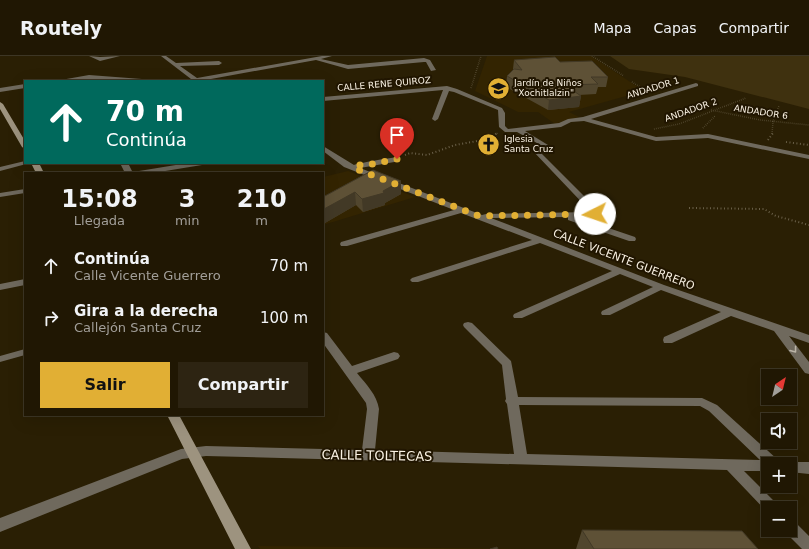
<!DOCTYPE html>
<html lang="es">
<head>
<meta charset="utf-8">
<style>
	:root { --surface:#201703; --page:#2d2412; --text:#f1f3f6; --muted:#a29f9a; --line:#3d3625; --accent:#e1af34 }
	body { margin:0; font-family:"DejaVu Sans",sans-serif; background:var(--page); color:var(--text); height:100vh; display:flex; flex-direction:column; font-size:15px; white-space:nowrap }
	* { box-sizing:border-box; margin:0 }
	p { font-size:13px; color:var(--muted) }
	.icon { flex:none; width:22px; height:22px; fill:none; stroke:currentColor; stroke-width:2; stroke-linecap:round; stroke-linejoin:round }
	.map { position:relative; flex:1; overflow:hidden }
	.details { position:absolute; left:24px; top:116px; width:300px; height:244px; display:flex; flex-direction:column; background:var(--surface); border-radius:0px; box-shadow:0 4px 16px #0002,0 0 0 1px var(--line) }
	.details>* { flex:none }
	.guide { position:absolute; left:24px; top:24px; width:300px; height:84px; border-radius:0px; box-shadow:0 4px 16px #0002,0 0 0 1px var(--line); background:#00695c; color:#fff; overflow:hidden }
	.needle { width:26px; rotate:35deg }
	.controls { position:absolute; left:761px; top:313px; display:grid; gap:8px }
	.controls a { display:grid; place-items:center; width:36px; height:36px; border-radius:0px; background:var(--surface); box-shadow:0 4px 16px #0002,0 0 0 1px var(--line); font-size:20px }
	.pin { position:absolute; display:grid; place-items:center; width:34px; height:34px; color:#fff; margin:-41px -17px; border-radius:50% 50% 50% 0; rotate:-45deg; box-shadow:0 0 4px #0007 }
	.pin .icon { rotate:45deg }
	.me { position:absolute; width:44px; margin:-22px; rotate:266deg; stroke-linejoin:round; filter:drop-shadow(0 0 3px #0008) }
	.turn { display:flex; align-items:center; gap:14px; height:84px; padding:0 16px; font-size:18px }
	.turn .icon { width:52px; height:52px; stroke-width:2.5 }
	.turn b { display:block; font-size:28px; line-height:34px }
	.eta { display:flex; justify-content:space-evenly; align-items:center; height:68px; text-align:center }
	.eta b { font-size:24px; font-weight:600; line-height:28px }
	.primary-button { display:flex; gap:8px; margin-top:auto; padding:8px 16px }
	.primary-button a { flex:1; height:46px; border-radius:0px; background:var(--accent); color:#111; font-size:16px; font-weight:600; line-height:46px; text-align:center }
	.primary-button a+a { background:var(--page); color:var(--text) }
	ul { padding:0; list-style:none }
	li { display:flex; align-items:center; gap:12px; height:52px; padding:0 16px }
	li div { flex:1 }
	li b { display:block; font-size:15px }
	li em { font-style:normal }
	header { display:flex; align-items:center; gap:24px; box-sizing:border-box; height:56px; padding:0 20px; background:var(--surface); border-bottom:1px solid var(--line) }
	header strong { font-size:19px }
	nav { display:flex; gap:22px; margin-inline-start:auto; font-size:14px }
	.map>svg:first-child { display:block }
	.built { fill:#332401 }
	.green { fill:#3f310f }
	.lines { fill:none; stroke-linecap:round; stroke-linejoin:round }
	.path-far1 { stroke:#695f48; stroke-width:1.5; stroke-dasharray:0.5 1.5; stroke-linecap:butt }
	.path { stroke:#695f48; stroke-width:2; stroke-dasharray:1 2.5; stroke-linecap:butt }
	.lane { fill:#6f695d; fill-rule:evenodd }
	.street { fill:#6f695d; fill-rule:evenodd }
	.secondary { fill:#9d937f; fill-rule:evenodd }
	.wall { fill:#51462e }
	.shaded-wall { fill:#423926 }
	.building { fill:#5e5136; stroke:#423926 }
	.oneway { stroke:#bbb4a7 }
	.route { stroke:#e1af34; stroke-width:7; stroke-dasharray:0 12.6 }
	.labels { text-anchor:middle; stroke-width:4; stroke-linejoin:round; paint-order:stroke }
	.far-poi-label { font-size:9px; fill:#faf2e3; stroke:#201500; text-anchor:start }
	.far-street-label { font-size:9px; fill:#faf2e3; stroke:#201500 }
	.street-label { font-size:11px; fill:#faf2e3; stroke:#201500 }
	.near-street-label { font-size:13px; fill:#faf2e3; stroke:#201500 }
</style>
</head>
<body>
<header>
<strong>Routely</strong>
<nav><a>Mapa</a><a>Capas</a><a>Compartir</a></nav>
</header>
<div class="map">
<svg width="809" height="493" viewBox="0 0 809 493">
	<rect width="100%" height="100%" fill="#2a1f04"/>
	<path class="built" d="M487 0H591L644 35 569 56 579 61 555 68 538 56H518L475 35Z
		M348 115 415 141 323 169V121Z
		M258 490 527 493H260Z"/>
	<path class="green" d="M610 0H809V53L685 21 629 13Z"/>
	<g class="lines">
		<path class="path-far1" d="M592 0 624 20
			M632 26 647 35
			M471 32 481 0
			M711 54 760 64 809 69
			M703 72 715 60
			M654 73 679 68 746 42
			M495 78 498 77
			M772 78 773 66 779 50"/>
		<path class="path" d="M768 84 773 77
			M786 86 809 89
			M405 99 410 97 427 99 455 89 483 84 498 77
			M689 152 764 153 776 160 809 169"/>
		<path class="lane" d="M25 293V299L0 306V300Z"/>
		<path class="street" d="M89 0 100 1 120 0 100 5Z
			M161 0H166L176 7 219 5 222 7 219 9 180 10 197 22 322 0H332L321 3 348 9 424 2 430 4 436 14 431 15 426 6H424L348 13 316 4 200 25H187L191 23Z
			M89 19 142 23 145 25 89 23 55 25Z
			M696 27 698 28V30L591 63 656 81 708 78 809 99V103L708 82 656 85 584 65 571 66 561 71 525 75 548 89V91L546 92 517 76H505L499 71 498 54 454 36 449 35 438 63 435 65 432 63 443 34 323 45V41L447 30 457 33 502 52 505 57V70L508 73 559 67 568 63 583 61Z
			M25 28V32L0 36V32Z
			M323 90 354 109C359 107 394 101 400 101V105L360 112 482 159 486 158 591 156 532 94 537 93 599 155 598 160H595L576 161 635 181 636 183 635 185H629L568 164V161L491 162 664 229 809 279V287L789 280 809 306V318L805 317 774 275 731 260 672 287H664L663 284 664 281 721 256 661 234 610 259H602L601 257 602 255 653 231 620 218 522 262H514L513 260 514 258 612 215 540 187 418 226H412L410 224 412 222 532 184 461 157 347 190H341L340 188 341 186 454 154 344 111 323 95Z
			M25 105V107H30L0 115V111Z
			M120 107H128L133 117H125Z
			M188 107H206L202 109 153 117H135L139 115Z
			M25 133V137L0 141V137Z
			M25 223V229L0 234V228Z
			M468 266 472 267 511 305 518 341 702 342 717 349 778 404 780 408H768V415H744L777 448 779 452H768L767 456 727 414 206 400 182 403 172 407 0 476V462L181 393 206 390 362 394 367 353 366 347 323 287V276L327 277 352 310 394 296 398 297 400 300 398 303 357 317C366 328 377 339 379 353L375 394 514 398 507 348 505 345 506 343 502 309 464 271 463 269 464 267ZM519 349 700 350 709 355 760 404 527 398Z
			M790 406H809V418L790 416V408H785Z
			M790 464 795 466 809 480V493H802L785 476 784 474H790Z"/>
		<path class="secondary" d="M0 46 3 48 25 85V93L22 91 0 53Z
			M31 107H39L44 117H36Z
			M167 359H179L251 493H235Z"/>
	</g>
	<path class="wall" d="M514 4 560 6 608 21 606 31H598L596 38 579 39 581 40 579 51 548 54 506 31 507 20 513 14V13Z
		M373 114 401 138 385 147V149L363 156 356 149 325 167 323 166V141Z
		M582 474 758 493H576Z"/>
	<path class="shaded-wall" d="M581 40 579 51 548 54 549 44Z
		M401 125V138L385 147V149L363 156 362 143 383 135Z
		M355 136 356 149 325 167 324 153Z"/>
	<path class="building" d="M555 1 560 6 592 5 608 21H591L598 28 565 29 581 40 549 44 507 20 514 13 522 14 514 4Z
		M373 114 401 125 383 135 384 137 362 143 355 136 324 153H323V141Z
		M582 474 742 475 758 493H594Z
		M497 491 498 493H490Z"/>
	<defs><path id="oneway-chevron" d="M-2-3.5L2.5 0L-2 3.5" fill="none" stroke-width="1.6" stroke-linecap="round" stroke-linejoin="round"/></defs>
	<use class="oneway" href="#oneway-chevron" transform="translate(794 294) rotate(53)"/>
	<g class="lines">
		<path class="route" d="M397 103 373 108H362L354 112 479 160 595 158"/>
	</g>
	<defs>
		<symbol id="school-disc" viewBox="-11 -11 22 22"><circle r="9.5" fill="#e1af34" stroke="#201500"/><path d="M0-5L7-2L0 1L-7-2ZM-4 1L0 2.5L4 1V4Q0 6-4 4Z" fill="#111"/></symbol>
		<symbol id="church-disc" viewBox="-11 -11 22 22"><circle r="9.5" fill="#e1af34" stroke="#201500"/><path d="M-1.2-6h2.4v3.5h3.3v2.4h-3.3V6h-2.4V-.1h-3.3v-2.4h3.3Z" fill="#111"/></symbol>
	</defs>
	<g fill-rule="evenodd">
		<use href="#school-disc" x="486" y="20" width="25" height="25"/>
		<use href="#church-disc" x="476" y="76" width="25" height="25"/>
	</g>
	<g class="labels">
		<g class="far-poi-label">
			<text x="514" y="30">Jardín de Niños<tspan x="514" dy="10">"Xochitlalzin"</tspan></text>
			<text x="504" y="86">Iglesia<tspan x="504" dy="10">Santa Cruz</tspan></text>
		</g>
		<g class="far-street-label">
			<text transform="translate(384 28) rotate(-5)" y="3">CALLE RENE QUIROZ</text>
			<text transform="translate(653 32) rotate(-17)" y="3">ANDADOR 1</text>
			<text transform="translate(691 54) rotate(-19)" y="3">ANDADOR 2</text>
			<text transform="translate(761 56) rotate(9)" y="3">ANDADOR 6</text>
		</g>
		<g class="street-label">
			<text transform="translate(624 203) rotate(21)" y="4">CALLE VICENTE GUERRERO</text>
		</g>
		<g class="near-street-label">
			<text transform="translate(377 399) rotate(1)" y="5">CALLE TOLTECAS</text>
		</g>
	</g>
</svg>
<div class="controls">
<a><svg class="needle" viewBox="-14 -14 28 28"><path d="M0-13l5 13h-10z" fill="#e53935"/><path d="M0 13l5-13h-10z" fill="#a29f9a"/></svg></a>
<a><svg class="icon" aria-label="sound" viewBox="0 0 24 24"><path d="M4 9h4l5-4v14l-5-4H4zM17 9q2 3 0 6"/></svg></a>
<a>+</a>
<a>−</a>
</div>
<div class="pin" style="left:397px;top:103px;background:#d93025"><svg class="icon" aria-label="arrive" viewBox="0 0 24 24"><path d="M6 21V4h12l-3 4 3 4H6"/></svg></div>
<svg class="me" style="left:595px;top:158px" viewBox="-20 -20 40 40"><circle r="19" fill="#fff"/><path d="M0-13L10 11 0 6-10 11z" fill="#e1af34"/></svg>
<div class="guide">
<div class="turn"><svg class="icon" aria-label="ahead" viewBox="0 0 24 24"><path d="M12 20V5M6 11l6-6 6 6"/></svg><div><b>70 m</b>Continúa</div></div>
</div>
<section class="details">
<div class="eta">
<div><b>15:08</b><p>Llegada</p></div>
<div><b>3</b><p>min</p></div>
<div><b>210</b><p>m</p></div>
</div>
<ul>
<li><svg class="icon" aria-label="ahead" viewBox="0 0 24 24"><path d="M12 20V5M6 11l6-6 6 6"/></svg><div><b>Continúa</b><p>Calle Vicente Guerrero</p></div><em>70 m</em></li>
<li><svg class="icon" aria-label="right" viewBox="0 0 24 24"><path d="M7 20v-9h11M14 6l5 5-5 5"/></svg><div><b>Gira a la derecha</b><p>Callejón Santa Cruz</p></div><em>100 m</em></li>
</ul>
<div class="primary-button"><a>Salir</a><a>Compartir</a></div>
</section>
</div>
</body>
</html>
